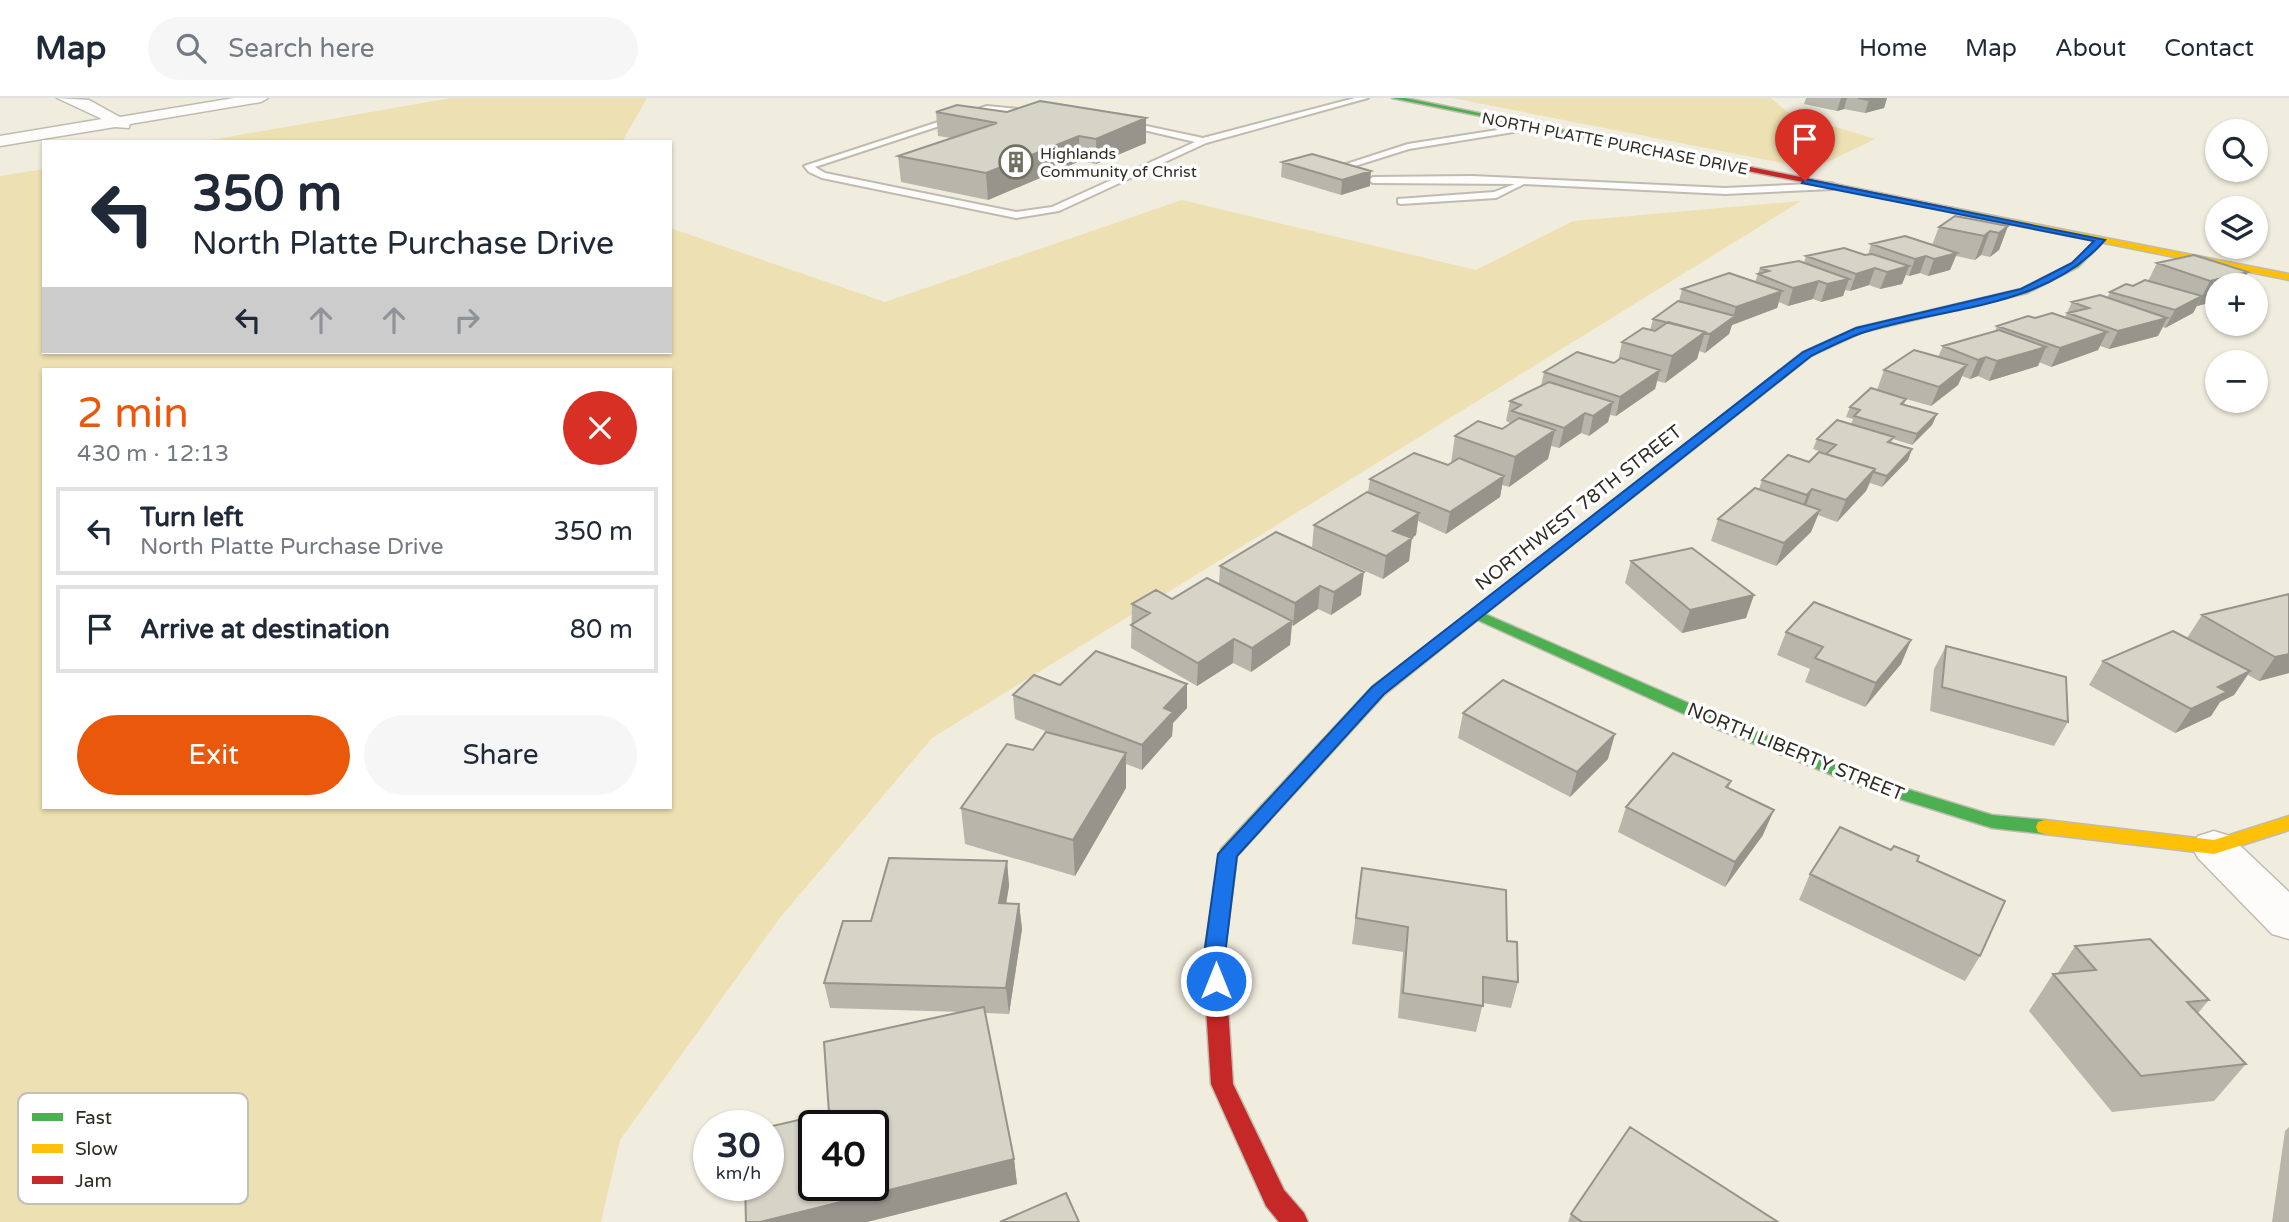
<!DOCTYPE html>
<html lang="en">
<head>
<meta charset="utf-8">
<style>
	:root { --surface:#fff; --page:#f6f6f7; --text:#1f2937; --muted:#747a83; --line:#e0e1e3; --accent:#ea580c }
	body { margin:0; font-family:"Varela Round",sans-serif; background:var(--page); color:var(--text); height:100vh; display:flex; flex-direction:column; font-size:26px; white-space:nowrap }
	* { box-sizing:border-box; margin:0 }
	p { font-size:23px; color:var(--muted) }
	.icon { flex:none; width:38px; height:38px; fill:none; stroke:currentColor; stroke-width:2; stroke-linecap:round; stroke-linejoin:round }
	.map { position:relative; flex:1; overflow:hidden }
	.sheet { position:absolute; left:42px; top:270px; width:630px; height:441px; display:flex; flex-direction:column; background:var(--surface); border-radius:0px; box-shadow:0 2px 5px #0004 }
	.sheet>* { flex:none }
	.guide { position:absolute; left:42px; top:42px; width:630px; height:214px; border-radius:0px; box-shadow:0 2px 5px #0004; background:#fff; color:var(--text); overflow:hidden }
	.controls { position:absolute; left:2205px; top:21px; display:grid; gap:14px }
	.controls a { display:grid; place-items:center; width:63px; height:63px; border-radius:50%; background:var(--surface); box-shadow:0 2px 5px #0004; font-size:35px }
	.speed { position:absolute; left:693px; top:1012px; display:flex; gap:14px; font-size:35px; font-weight:700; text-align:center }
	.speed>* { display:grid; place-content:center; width:91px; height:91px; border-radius:50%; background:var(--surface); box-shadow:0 2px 5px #0004; line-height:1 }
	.speed small { font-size:18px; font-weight:400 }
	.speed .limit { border:4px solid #111; border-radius:10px; background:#fff; color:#111 }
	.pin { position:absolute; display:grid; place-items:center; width:60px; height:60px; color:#fff; margin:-72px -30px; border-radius:50% 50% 50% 0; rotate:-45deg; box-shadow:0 0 7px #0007 }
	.pin .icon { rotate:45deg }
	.me { position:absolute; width:77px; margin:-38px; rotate:0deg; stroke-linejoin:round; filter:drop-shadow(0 0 5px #0008) }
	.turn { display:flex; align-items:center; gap:24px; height:147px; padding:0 35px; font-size:32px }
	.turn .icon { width:91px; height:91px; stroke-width:2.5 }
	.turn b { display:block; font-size:49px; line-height:60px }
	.lanes { display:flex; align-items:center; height:66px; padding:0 35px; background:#0003; justify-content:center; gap:35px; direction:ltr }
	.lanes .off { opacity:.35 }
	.round { display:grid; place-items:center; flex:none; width:74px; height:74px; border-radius:37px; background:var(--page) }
	.head { display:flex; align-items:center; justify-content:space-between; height:119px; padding:0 35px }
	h1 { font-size:42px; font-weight:600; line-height:52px; color:var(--accent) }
	.action { display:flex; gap:14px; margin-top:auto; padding:14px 35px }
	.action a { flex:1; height:80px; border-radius:42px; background:var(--accent); color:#fff; font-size:28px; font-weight:600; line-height:80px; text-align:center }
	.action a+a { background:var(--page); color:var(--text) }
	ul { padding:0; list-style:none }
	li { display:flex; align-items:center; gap:21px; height:88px; margin:0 14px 10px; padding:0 21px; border:4px solid var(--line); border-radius:0px }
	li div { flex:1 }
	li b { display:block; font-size:26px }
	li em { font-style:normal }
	header { display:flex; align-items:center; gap:42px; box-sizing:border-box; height:98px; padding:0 35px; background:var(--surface); border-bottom:2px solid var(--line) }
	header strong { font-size:33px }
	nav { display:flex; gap:38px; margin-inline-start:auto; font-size:24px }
	.search { width:490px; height:63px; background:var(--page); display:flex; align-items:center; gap:18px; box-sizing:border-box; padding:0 24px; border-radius:38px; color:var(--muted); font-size:26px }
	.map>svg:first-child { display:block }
	.green { fill:#ede0b2; fill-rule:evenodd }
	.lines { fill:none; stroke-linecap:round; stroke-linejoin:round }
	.lane-casing { stroke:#bebcb0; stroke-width:4 }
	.street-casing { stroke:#bebcb0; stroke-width:3 }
	.fast-casing { stroke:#bebcb0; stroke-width:3 }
	.slow-casing { stroke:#bebcb0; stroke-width:3 }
	.jam-casing { stroke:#bebcb0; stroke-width:3 }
	.lane { fill:#fdfcfa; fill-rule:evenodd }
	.street { fill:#fdfcfa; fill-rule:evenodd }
	.fast { fill:#4caf50; fill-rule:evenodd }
	.slow { fill:#ffc107; fill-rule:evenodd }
	.jam { fill:#c62828; fill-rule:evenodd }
	.wall { fill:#b8b5ab }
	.shaded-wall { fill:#96948b }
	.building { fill:#d6d3c7; stroke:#96948b; stroke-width:2; fill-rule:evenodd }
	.route { fill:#1a73e8; stroke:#114b97; stroke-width:2 }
	.labels { text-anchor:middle; stroke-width:7; stroke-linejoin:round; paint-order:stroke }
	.far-street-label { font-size:16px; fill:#2f2c21; stroke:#fff }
	.far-poi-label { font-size:16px; fill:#2f2c21; stroke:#fff; text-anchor:start }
	.street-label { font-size:19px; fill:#2f2c21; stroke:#fff }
	.key { fill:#fff; stroke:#c1c0bc; stroke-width:2 }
	.key-label { font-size:19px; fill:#2f2c21 }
</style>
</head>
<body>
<header>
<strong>Map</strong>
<div class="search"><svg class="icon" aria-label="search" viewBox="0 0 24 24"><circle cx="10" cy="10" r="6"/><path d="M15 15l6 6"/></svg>Search here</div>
<nav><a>Home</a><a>Map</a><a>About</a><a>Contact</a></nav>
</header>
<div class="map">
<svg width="2289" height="1124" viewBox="0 0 2289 1124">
	<rect width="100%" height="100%" fill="#f1edde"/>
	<path class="green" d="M451 0H647L622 44H199Z
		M1452 0H1771L1787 14 1875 41 1813 71Z
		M44 71V254H670V130L885 204 1182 102 1476 172 1573 123 1801 103 932 640 779 821 620 1042 601 1124H0V78ZM44 271H670V709H44Z"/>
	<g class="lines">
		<defs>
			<path id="lane" d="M1355 0H1368L1206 45 1059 113 1016 120 822 80 809 74 804 68 987 8 1039 13 1042 17 988 12 815 69 825 75 1016 114 1052 109 1195 44 1118 26V22L1203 40Z
				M1535 26 1538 30 1409 51 1339 73 1334 70 1408 46Z
				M1472 78 1725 90 1832 85 1837 88 1832 91 1725 96 1524 86 1496 100 1401 106 1398 105V101L1494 94 1515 86 1373 85 1368 82 1373 79Z"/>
			<path id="street" d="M57 0 89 2 120 19 234 0H268L261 4 130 26 129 30 115 29 0 48V38L102 21Z
				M2214 733 2230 738 2289 794V841L2272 836 2198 760 2192 749 2198 738Z"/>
			<path id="fast" d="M1392 0H1405L1725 65 1721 67Z
				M2100 139 2104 142 2103 144 2078 169 2027 195 1863 234 1811 258 1672 368 1668 369 1662 365 1803 254 1856 230 2021 191 2072 165Z
				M1476 512 1727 622 1874 681 1992 717 2045 722 2052 724 2054 729 2052 734 2045 736 1992 730 1862 689 1715 630 1471 519 1469 516 1471 513Z
				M1466 519 1471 521 1474 524 1471 527 1384 597 1237 758 1224 857 1227 894 1224 900 1216 903 1208 900 1205 894 1204 857 1221 751 1372 589 1461 521Z"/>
			<path id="slow" d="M1953 110 2289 176V182L1950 114V110Z
				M2289 718V732L2214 756 2045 736 2038 734 2036 729 2038 724 2045 722 2214 742Z"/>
			<path id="jam" d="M1721 63 1953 110 1957 112 1953 114 1718 67Z
				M1668 361 1672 362V368L1471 527H1461L1458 524 1461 521Z
				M1216 885 1224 888 1227 894 1233 986 1284 1092 1304 1115 1308 1124H1279L1266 1108 1211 986 1205 894 1208 888Z"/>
		</defs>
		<use href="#lane" class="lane-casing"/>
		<use href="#street" class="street-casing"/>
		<use href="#fast" class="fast-casing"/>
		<use href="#slow" class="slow-casing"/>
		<use href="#jam" class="jam-casing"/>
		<use href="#lane" class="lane"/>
		<use href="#street" class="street"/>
		<use href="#fast" class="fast"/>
		<use href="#slow" class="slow"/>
		<use href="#jam" class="jam"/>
	</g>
	<path class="wall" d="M1806 0H1887L1884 10 1865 15 1844 11 1837 13 1804 6Z
		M936 14 1146 45 1096 66 1080 63 988 102 901 84 898 58 951 40 938 38Z
		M1282 64 1370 88 1341 97 1281 79Z
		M2008 128 1999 152 1990 159 1981 157 1975 162 1956 158 1950 172 1928 178 1920 175 1909 178 1906 177 1902 186 1880 191 1869 187 1850 193 1845 192 1843 198 1821 204 1813 201 1788 208 1779 204 1777 210 1732 227 1729 236 1705 255 1699 253 1697 261 1665 285 1657 283 1655 291 1616 318 1610 317 1608 324 1589 338 1581 335 1559 350 1551 348 1548 361 1509 389 1502 387 1500 399 1446 436 1418 423 1416 437 1411 440 1409 463 1383 481 1312 449 1314 427 1368 394 1370 381 1448 367 1451 365 1455 338 1502 331 1510 326V325L1506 323 1510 303 1541 288 1544 274 1614 265 1618 263 1622 244 1650 232 1653 221 1679 203 1682 191 1755 184 1760 170 1804 165 1806 158 1865 157H1868L1871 146 1932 147 1939 129Z
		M2157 165 2248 174 2241 187H2217V203L2197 208 2193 215 2165 230 2163 229 2158 238 2109 251 2100 248 2098 252 2051 269 2039 264 2038 268 1989 283 1978 278 1970 281 1962 278 1958 287 1931 308 1906 301 1904 307 1937 316 1932 327 1912 347 1893 341 1891 345 1912 351 1908 362 1882 389 1870 385 1866 393 1837 424 1818 417 1811 434 1776 468 1711 443 1718 421 1759 391 1762 382 1809 364 1827 356 1813 351 1817 341 1851 326 1853 321 1846 319 1850 309 1877 292 1884 272 1938 259 1943 248 1995 233 1997 228 2035 220 2065 219 2072 204 2107 200 2110 194 2148 183Z
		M1631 463 1746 520 1682 535 1625 485Z
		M1220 468 1361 497 1331 517 1318 511 1292 528 1290 547 1251 574 1233 565 1197 588 1131 550 1132 506 1172 501 1219 486Z
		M2289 496V575L2259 583 2248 577 2234 597 2220 604 2211 618 2175 635 2089 587 2103 563 2195 545 2187 540 2202 517Z
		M1786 534 1911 542 1901 566 1865 609 1805 584 1810 571 1777 557Z
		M1946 548 2068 624 2054 648 1930 613 1934 571Z
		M1187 586V610L1173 625 1172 638 1142 672 1126 666V690L1075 778 965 746 961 710 1053 636 1015 621 1013 597 1060 587Z
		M1463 615 1608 661 1570 699 1458 640Z
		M1731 683 1728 691 1763 737 1725 789 1618 734 1626 709Z
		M1891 752 1917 763 1980 858 1965 883 1799 802 1810 776Z
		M1007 763 1009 788 1006 805 1019 806 1022 831 1009 916 985 915 1014 1061 1017 1086 867 1124H746L829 1015 961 914 830 910 824 885 871 823Z
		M1362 770 1507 843 1518 884 1511 910 1483 905 1476 934 1398 920 1403 854 1352 846Z
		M2075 848 2209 902 2198 915 2246 966 2214 1003 2112 1014 2029 913 2053 876H2057Z
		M2289 1029V1124H2272L2285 1033Z
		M1571 1116 1778 1124H1568Z"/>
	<path class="shaded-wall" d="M1841 0H1847L1844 11 1837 13Z
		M1878 0H1887L1884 10 1865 15 1869 2Z
		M1146 20V45L1096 66V41Z
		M1079 38 1080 63 988 102 986 75Z
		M1371 73 1370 88 1341 97 1342 82Z
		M2008 128 1999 152 1990 159 1999 135Z
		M1990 133 1981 157 1975 162 1984 138Z
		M1957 155 1950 172 1928 178 1934 161Z
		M1926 158 1920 175 1909 178 1915 161Z
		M1909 168 1902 186 1880 191 1887 174Z
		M1875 170 1869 187 1850 193 1856 176Z
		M2248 174 2241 187H2217V203L2197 208 2210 183Z
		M1849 181 1843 198 1821 204 1827 186Z
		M1819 183 1813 201 1788 208 1793 190Z
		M1782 193 1777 210 1732 227 1729 236 1705 255 1710 236 1733 219 1736 209Z
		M2202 198 2193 215 2165 230 2175 212Z
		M2167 220 2158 238 2109 251 2118 233Z
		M1705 234 1697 261 1665 285 1672 258Z
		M2107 234 2098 252 2051 269 2060 250Z
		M2046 249 2038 268 1989 283 1997 263Z
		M1986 259 1978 278 1970 281 1978 262Z
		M1967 267 1958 287 1931 308 1939 289Z
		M1660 272 1655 291 1616 318 1620 299Z
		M1613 304 1608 324 1589 338 1593 318Z
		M1585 315 1581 335 1559 350 1564 330Z
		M1937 316 1932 327 1912 347 1917 336Z
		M1555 332 1548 361 1509 389 1515 359Z
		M1912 351 1908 362 1882 389 1887 378Z
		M1875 371 1866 393 1837 424 1846 402Z
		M1504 378 1500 399 1446 436 1450 414Z
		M1812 391 1804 413 1799 418 1807 397Z
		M1820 412 1811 434 1776 468 1784 445Z
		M1419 415 1416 437 1390 455 1393 433Z
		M1412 440 1409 463 1383 481 1386 458Z
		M1364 474 1361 497 1331 517 1334 494Z
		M1320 488 1318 511 1293 528 1295 505Z
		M1754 497 1746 520 1682 535 1690 512Z
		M1292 523 1290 547 1251 574 1252 550Z
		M1234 541 1233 565 1197 588 1198 565Z
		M1911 542 1901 566 1865 609 1876 585Z
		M2289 556V575L2259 583 2275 559Z
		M2250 573 2234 597 2220 604 2211 618 2175 635 2191 611 2218 589Z
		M1187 586V610L1173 625 1172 638 1142 672V647L1164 610Z
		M1615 636 1608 661 1570 699 1577 674Z
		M1126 655V690L1075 778 1073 742Z
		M1774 712 1763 737 1725 789 1735 764Z
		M1007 763 1009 788 1002 831 999 805Z
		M1019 806 1022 831 1009 916 1006 890Z
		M1014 1061 1017 1086 867 1124H760Z"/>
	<path class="building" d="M1858 0H1878L1869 2Z
		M1040 3 1146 20 1096 41 1079 38 986 75 898 58 997 25 936 14 957 7 1007 14Z
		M1312 56 1371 73 1342 82 1282 64Z
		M1955 118 2008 128 1999 135 1990 133 1984 138 1939 129Z
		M1905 138 1957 155 1934 161 1926 158 1915 161 1871 146Z
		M1844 150 1865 157 1872 156 1909 168 1887 174 1875 170 1856 176 1806 158Z
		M2194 157 2248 174 2210 183 2157 165Z
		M1799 163 1849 181 1827 186 1819 183 1793 190 1758 176 1769 173 1760 170Z
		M1729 175 1782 193 1736 209 1682 191Z
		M2145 182 2202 198 2175 212 2110 194 2126 186 2133 188Z
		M2100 197 2167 220 2118 233 2068 215 2089 210 2072 204Z
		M1678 203 1735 218 1710 236 1704 235 1705 234 1653 221Z
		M2052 215 2107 234 2060 250 1997 228 2028 218 2035 220Z
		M1668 224 1705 234 1672 258 1622 244 1643 230 1655 233Z
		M1999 232 2046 249 1997 263 1986 259 1978 262 1943 248Z
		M1914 252 1967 267 1939 289 1884 272Z
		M1577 254 1614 265 1621 260 1660 272 1620 299 1544 274Z
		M1549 284 1613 304 1593 318 1585 315 1564 330 1512 313 1521 307 1510 303Z
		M1871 290 1906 301 1901 306 1937 316 1917 336 1854 318 1860 312 1850 309Z
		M1519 320 1555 332 1515 359 1455 338 1478 323 1502 331Z
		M1837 322 1894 339 1888 344 1912 351 1887 378 1874 374 1875 371 1826 356 1836 347 1817 341Z
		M1819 354 1875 371 1846 402 1812 391 1807 397 1762 382 1788 357 1809 364Z
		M1414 355 1448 367 1459 360 1504 378 1450 414 1370 381Z
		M1755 390 1820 412 1784 445 1718 421Z
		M1367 394 1419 415 1393 433 1412 440 1386 458 1314 427Z
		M1276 434 1364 474 1334 494 1320 488 1295 505 1220 468Z
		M1692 450 1754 497 1690 512 1631 463Z
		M1207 480 1292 523 1252 550 1234 541 1198 565 1131 527 1150 515 1132 506 1156 492 1172 501Z
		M2289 496V556L2275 559 2202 517Z
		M1814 504 1911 542 1876 585 1815 560 1823 549 1786 534Z
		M2173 533 2250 573 2218 589 2227 594 2191 611 2103 563Z
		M1946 548 2066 579 2068 624 1942 589Z
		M1096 553 1187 586 1164 610 1173 614 1142 647 1013 597 1034 577 1060 587Z
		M1503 582 1615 636 1577 674 1463 615Z
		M1046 634 1126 655 1073 742 961 710 1007 646 1033 652Z
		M1673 655 1731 683 1726 689 1774 712 1735 764 1626 709Z
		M1840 729 1891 752 1894 748 1919 758 1917 763 2005 803 1980 858 1810 776Z
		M889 760 1007 763 999 805 1019 806 1006 890 824 885 843 823H871Z
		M1362 770 1506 792 1507 843 1517 844 1518 884 1483 879V908L1403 895 1408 829 1356 820Z
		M2150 841 2209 902 2187 904 2246 966 2141 978 2053 876 2096 872 2075 848Z
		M984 909 1014 1061 760 1124H746L745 1087H768V1029L829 1015 824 944ZM814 1027H873V1087H814Z
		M1630 1029 1778 1124H1582L1571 1116Z
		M1066 1095 1079 1124H1000Z"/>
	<path class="route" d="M1805 81 2105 142C2045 211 1946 208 1865 234 1846 240 1828 250 1811 258L1384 596 1237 758 1225 857 1227 883 1223 889 1216 891 1208 889 1205 883 1204 857 1218 756 1372 589 1803 254 1856 230 2021 191 2072 165 2094 143 1802 85Z"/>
	<defs>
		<symbol id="building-ring" viewBox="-11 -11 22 22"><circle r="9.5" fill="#fff" stroke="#737063" stroke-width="1.5"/><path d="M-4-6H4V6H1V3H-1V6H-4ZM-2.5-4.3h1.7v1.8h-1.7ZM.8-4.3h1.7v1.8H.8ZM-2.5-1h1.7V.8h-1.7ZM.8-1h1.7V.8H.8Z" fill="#737063"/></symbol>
	</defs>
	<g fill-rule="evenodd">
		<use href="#building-ring" x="997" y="45" width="38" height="38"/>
	</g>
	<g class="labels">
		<g class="far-street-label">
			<text transform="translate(1615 45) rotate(11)" y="6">NORTH PLATTE PURCHASE DRIVE</text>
		</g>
		<g class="far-poi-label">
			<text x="1040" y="61">Highlands<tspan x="1040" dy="18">Community of Christ</tspan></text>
		</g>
		<g class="street-label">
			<text transform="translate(1578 409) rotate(-38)" y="7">NORTHWEST 78TH STREET</text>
			<text transform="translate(1796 653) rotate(22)" y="7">NORTH LIBERTY STREET</text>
		</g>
	</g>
	<rect x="18" y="995" width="230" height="111" rx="10" class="key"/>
	<rect x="32" y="1015" width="31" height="8" fill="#4caf50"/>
	<rect x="32" y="1046" width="31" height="9" fill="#ffc107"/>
	<rect x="32" y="1078" width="31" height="8" fill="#c62828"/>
	<g class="key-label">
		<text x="75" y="1026">Fast</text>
		<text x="75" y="1057">Slow</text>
		<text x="75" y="1089">Jam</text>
	</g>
</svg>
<div class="controls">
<a><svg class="icon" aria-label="search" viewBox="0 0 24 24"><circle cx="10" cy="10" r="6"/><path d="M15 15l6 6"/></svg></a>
<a><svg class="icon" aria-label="layers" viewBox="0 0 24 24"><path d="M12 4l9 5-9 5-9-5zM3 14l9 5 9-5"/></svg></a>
<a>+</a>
<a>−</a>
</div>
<div class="speed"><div>30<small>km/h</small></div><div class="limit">40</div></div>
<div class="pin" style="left:1805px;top:83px;background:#d93025"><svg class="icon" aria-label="arrive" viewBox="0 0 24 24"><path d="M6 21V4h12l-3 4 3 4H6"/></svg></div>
<svg class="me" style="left:1216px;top:883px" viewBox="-20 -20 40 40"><circle r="17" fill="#1a73e8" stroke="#fff" stroke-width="3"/><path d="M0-11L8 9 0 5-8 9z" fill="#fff"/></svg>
<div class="guide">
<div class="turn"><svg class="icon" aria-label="left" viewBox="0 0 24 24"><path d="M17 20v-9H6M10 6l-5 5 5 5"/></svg><div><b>350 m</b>North Platte Purchase Drive</div></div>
<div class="lanes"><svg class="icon" aria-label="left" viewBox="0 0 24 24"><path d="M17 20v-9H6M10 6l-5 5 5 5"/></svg><svg class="icon off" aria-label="ahead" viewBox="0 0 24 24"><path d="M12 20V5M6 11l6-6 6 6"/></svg><svg class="icon off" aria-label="ahead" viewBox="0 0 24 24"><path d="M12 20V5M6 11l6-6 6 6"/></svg><svg class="icon off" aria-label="right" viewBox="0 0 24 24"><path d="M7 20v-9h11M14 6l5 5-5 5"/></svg></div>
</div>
<section class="sheet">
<div class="head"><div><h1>2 min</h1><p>430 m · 12:13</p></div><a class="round" style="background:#d93025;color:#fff"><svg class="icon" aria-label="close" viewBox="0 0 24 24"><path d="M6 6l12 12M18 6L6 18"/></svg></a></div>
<ul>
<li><svg class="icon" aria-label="left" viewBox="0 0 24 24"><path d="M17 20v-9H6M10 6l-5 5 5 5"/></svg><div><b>Turn left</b><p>North Platte Purchase Drive</p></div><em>350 m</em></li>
<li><svg class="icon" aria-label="arrive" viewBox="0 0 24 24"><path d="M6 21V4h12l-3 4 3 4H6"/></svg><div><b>Arrive at destination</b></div><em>80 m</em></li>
</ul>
<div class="action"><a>Exit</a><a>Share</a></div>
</section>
</div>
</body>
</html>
